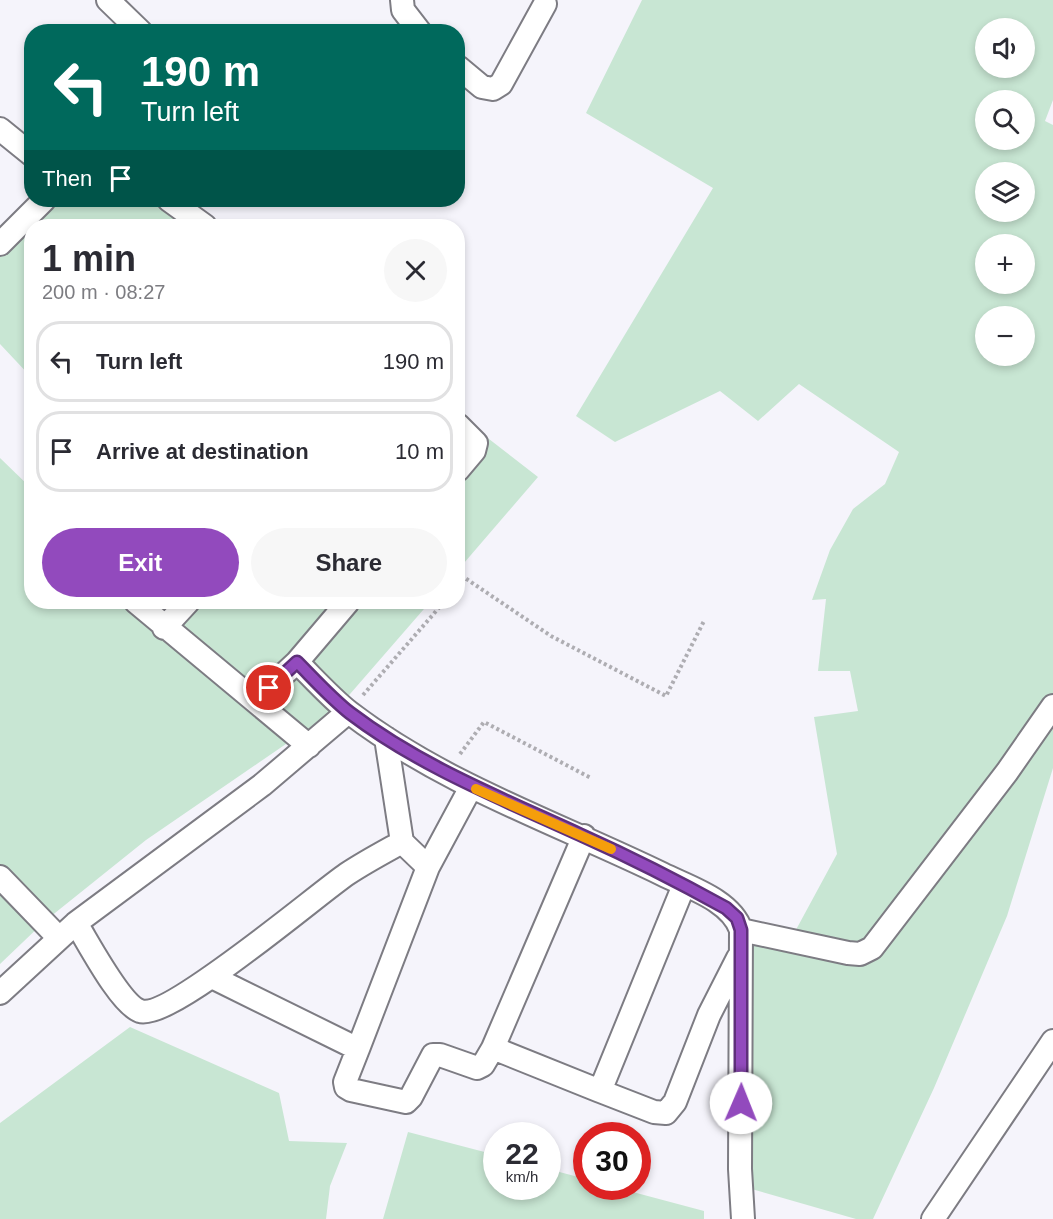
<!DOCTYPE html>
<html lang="en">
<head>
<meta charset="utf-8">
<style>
	:root { --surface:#fff; --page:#f7f7f7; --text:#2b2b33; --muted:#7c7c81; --line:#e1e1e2; --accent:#924abd }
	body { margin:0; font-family:Helvetica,sans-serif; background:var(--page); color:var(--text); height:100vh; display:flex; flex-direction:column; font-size:22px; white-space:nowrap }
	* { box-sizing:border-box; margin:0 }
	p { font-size:20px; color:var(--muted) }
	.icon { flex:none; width:33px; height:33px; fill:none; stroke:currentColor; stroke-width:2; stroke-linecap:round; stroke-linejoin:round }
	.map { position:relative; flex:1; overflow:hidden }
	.side { position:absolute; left:24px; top:219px; width:441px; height:390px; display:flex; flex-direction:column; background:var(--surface); border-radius:24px; box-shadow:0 3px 9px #0003 }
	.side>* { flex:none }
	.hud { position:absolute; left:24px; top:24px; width:441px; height:183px; border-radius:24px; box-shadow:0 3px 9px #0003; background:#00695c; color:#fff; overflow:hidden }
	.buttons { position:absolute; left:975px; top:18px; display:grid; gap:12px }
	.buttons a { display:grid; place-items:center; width:60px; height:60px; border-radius:50%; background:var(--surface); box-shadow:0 3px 9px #0003; font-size:30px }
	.speed { position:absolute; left:483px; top:1122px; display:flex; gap:12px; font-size:30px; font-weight:700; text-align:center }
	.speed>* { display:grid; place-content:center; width:78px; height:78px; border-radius:50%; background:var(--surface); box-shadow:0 3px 9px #0003; line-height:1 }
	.speed small { font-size:15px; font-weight:400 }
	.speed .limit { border:9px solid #d22; background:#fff; color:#111 }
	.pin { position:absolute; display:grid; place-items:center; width:51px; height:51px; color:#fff; margin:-26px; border:3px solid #fff; border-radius:50%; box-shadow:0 2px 6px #0007 }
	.me { position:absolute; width:66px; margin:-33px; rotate:1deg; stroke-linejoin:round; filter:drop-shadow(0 0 4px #0008) }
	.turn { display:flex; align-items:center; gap:21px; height:126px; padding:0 18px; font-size:27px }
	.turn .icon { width:78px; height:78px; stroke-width:2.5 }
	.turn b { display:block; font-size:42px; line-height:51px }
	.then { display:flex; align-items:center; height:57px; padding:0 18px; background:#0003; gap:12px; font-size:22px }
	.round { display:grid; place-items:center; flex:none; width:63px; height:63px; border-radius:32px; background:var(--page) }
	.head { display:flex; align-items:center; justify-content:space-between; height:102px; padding:0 18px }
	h1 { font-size:36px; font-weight:600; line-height:45px }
	.action { display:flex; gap:12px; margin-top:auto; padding:12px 18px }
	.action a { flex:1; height:69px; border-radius:36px; background:var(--accent); color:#fff; font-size:24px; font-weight:600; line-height:69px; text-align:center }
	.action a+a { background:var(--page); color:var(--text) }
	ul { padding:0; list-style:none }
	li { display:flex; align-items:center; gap:18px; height:81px; margin:0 12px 9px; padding:0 6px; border:3px solid var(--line); border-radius:24px }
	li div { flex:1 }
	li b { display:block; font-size:22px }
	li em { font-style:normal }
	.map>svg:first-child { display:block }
	.green { fill:#c8e6d3; fill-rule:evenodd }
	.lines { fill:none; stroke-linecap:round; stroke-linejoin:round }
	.street-casing { stroke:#7d7c83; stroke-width:26 }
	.path { stroke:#aeadb2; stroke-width:4; stroke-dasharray:3 3; stroke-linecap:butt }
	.street { stroke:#fff; stroke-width:22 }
	.route-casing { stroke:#5f307b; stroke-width:15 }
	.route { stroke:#924abd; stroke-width:10 }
	.slow { stroke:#f59e0b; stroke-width:10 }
</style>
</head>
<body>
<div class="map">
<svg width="1053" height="1219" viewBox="0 0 1053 1219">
	<rect width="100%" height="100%" fill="#f5f4fb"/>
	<path class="green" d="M642 0H1053V100L1045 121 1053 125V768L1007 916 934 1088 873 1219H856L748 1188 745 920 791 939 837 854 814 717 858 711 850 671H818L826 599 812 600 830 550 853 509 885 484 899 452 799 384 758 421 720 391 615 442 576 416 713 188 586 113ZM986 28H1024V68H986ZM986 100H1024V140H986ZM986 172H1024V212H986ZM986 244H1024V284H986ZM986 316H1024V356H986Z
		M39 200H177L212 226H32L31 377 0 344V237Z
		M458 415 538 477 458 570Z
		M0 458 31 488 32 602H430L337 709 146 840 45 921 0 964Z
		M130 1027 279 1093 289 1141 347 1143 330 1186 326 1219H0V1123Z
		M408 1132 496 1155V1186H548V1169L586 1179V1186L614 1187 704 1211V1219H383Z"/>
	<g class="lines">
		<defs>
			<path id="street" d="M108 0 141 32
				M402 0 403 10 420 32
				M458 67 482 87 493 89 501 84 545 4
				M0 129 32 155
				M169 200 205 226
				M0 244 44 200
				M458 425 476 443 474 451 458 470
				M136 602 309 746
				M164 628 188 602
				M297 662C314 679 331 698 350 713 443 784 557 823 662 874 688 887 731 900 741 930L740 1169 743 1219
				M255 701 297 662 348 602
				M386 738 402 842 428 867
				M584 836 493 1048 600 1091 684 885
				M0 877 58 937
				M76 923C88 942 120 1004 140 1011 170 1020 315 896 347 874 365 862 384 852 402 842
				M741 930 848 953 860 954 872 948 1007 772 1053 706
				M212 977 358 1049 428 867 471 787
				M0 993 76 923 262 785 348 712
				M358 1049 345 1082 346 1087 351 1090 406 1102 411 1097 433 1055H440L477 1068 483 1065 493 1048
				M600 1091 654 1112 666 1113 675 1102 709 1015 738 958
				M933 1219 1053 1041"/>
		</defs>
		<use href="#street" class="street-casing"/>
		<path class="path" d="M458 586 465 578 551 636 666 696 704 621
			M363 695 444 602
			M460 754 484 722 591 778"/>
		<use href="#street" class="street"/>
	</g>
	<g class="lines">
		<defs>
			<path id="route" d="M269 688 297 662C314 679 331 698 350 713 421 767 503 799 583 836 632 858 679 882 726 908L737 918 741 930V1103"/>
		</defs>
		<use href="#route" class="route-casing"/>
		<use href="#route" class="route"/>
		<path class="slow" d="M476 789 611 849"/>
	</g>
</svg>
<div class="buttons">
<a><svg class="icon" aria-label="sound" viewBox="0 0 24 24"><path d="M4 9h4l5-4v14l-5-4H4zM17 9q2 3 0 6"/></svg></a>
<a><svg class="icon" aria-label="search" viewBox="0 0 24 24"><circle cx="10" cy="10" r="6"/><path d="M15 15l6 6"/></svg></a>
<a><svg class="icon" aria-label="layers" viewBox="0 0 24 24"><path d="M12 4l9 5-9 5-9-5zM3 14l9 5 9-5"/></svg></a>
<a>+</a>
<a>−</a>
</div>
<div class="speed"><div>22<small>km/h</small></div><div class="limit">30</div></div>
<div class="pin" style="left:269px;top:688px;background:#d93025"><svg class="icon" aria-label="arrive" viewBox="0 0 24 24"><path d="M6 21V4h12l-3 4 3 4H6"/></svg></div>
<svg class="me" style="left:741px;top:1103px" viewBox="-20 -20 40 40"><circle r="19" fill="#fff"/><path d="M0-13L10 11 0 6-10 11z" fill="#924abd"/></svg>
<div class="hud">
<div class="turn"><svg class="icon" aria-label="left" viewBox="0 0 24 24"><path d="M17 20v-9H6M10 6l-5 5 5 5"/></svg><div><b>190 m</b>Turn left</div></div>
<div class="then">Then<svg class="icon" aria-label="arrive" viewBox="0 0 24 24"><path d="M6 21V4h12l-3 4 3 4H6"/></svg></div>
</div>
<section class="side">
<div class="head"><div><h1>1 min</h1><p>200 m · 08:27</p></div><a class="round"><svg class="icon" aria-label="close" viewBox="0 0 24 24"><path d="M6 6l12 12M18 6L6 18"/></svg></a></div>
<ul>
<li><svg class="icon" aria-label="left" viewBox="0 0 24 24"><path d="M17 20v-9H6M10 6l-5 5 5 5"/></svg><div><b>Turn left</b></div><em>190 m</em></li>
<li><svg class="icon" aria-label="arrive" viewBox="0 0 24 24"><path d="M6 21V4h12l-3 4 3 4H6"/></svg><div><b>Arrive at destination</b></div><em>10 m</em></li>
</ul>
<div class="action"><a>Exit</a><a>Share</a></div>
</section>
</div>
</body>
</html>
